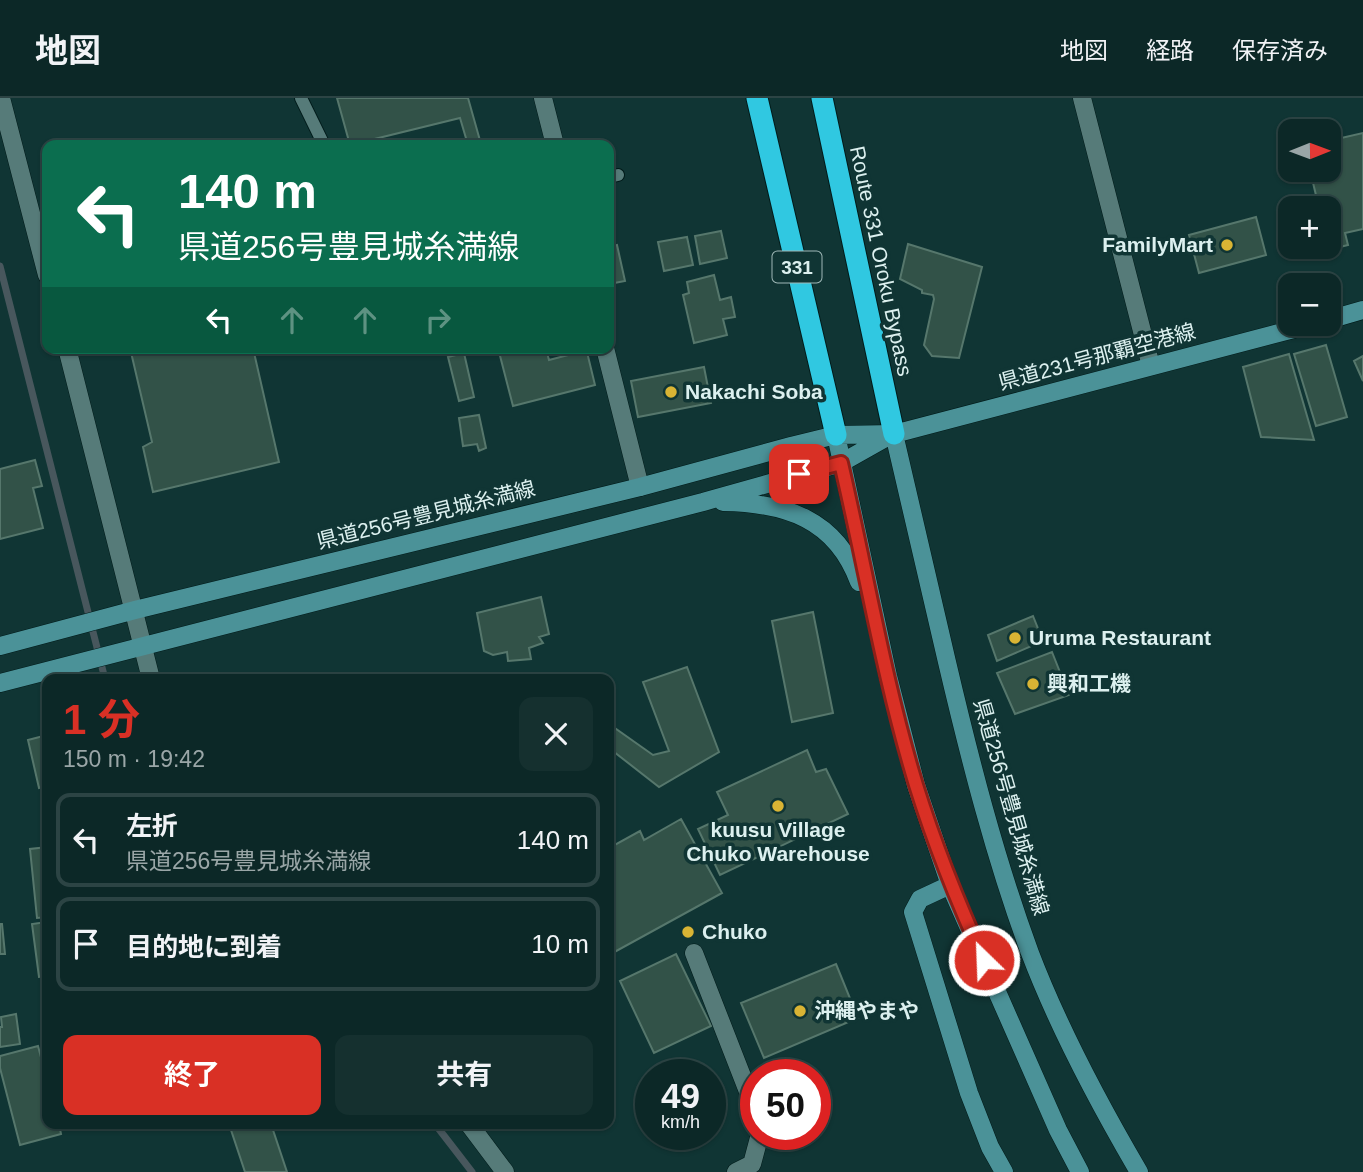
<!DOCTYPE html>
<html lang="ja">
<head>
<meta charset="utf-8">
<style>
	:root { --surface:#0c2827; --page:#15302f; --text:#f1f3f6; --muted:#9aa6a7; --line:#2c4444; --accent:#d93025 }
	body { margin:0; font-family:Helvetica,"Noto Sans JP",sans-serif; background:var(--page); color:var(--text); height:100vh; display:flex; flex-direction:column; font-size:26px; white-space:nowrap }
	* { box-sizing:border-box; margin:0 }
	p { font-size:23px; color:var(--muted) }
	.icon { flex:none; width:38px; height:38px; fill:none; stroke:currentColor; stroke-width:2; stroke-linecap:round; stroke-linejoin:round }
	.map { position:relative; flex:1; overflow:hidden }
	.details { position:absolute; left:42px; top:576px; width:572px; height:455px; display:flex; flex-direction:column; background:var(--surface); border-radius:14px; box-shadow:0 2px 5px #0004,0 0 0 2px var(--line) }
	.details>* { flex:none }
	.hud { position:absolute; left:42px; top:42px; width:572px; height:214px; border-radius:14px; box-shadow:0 2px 5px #0004,0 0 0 2px var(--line); background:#0b6e4f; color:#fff; overflow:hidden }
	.needle { width:46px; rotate:89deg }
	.fabs { position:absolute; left:1278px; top:21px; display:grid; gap:14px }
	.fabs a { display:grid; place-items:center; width:63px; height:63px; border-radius:14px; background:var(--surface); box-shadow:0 2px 5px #0004,0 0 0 2px var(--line); font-size:35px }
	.speed { position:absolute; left:635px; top:961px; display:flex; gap:14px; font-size:35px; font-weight:700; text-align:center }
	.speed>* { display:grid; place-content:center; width:91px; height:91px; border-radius:50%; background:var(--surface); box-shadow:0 2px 5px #0004,0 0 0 2px var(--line); line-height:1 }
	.speed small { font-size:18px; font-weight:400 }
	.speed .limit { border:10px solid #d22; background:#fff; color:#111 }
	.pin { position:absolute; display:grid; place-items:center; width:60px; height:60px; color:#fff; margin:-30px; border-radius:14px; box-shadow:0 4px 10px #0006 }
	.me { position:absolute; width:77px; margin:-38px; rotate:336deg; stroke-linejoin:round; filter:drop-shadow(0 0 5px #0008) }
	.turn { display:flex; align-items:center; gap:24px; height:147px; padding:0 21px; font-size:32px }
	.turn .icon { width:91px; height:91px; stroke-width:2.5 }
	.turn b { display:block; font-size:49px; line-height:60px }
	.lanes { display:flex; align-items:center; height:66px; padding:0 21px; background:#0003; justify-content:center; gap:35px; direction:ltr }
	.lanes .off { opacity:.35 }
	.round { display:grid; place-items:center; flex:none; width:74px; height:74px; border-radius:14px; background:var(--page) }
	.headline { display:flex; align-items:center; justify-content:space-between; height:119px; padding:0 21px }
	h1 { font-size:42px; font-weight:700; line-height:52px; color:var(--accent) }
	.button { display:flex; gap:14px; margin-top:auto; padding:14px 21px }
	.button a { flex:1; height:80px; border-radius:14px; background:var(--accent); color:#fff; font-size:28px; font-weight:700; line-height:80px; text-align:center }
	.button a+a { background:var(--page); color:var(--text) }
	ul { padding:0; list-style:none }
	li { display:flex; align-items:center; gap:21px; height:94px; margin:0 14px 10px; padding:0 7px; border:4px solid var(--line); border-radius:14px }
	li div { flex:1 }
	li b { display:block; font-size:26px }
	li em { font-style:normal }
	header { display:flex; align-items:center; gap:42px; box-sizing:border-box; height:98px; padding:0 35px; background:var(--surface); border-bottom:2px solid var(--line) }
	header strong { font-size:33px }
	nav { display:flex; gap:38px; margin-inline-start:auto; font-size:24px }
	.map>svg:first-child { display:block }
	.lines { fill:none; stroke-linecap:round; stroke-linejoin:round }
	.stream { stroke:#48575d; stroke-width:7 }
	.building { fill:#325248; stroke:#56776c; stroke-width:2 }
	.lane-casing { stroke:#011b1a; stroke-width:14 }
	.street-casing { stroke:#011b1a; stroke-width:19 }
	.secondary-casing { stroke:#011b1a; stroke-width:19 }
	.highway-casing { stroke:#011b1a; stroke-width:23 }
	.lane { stroke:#567b79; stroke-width:12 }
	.street { stroke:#567b79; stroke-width:18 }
	.secondary { stroke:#4b9298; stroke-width:18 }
	.highway { stroke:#30c8e1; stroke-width:21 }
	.route-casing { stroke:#8d1f18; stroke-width:18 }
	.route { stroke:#d93025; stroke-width:12 }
	.poi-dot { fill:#d9b434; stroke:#103534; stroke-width:2.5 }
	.labels { text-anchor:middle; stroke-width:7; stroke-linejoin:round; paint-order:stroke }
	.shield { fill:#103534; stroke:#9fb8b7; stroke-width:2 }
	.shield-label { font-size:19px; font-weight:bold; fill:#dcf0ef }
	.poi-label { font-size:21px; font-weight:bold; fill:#dcf0ef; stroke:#103534; text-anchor:start }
	.street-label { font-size:21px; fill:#dcf0ef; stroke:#103534 }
</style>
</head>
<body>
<header>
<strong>地図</strong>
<nav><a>地図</a><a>経路</a><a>保存済み</a></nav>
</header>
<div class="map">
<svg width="1363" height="1074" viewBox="0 0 1363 1074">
	<rect width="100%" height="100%" fill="#103534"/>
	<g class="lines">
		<path class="stream" d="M0 168 105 581
			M435 1026 472 1074"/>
	</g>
	<path class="building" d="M337 0H468L481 46 468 47 460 20 350 47Z
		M1363 35V131L1345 135 1348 147 1328 152V110H1319L1310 72H1328V43Z
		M1256 119 1266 157 1199 175 1189 137Z
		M721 133 727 160 700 166 695 138Z
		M687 139 693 167 664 173 658 144Z
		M908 146 982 169 959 260 932 258 924 247 934 201 933 197 922 195V192L900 181Z
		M617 147 625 183 609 186V149Z
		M714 177 720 202 731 199 735 219 723 221 727 237 694 245 683 197 689 195 687 184Z
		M1326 247 1347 319 1316 328 1294 256Z
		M130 250H253L279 364 153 394 143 349 152 344Z
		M498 250H527L528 256 546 251 549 262 572 256 570 250H586L595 287 513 308Z
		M464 255 474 299 459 303 448 259Z
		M1289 256 1314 342 1261 339 1243 269Z
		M1363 258V283L1354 263Z
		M704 269 711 305 638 319 631 283Z
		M479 317 486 350 479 353 477 346 463 348 459 320Z
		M35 362 42 388 33 390 43 430 0 441V371Z
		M541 499 549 536 539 539 543 545 529 550 531 561 508 563 507 554 493 557 484 553 477 515Z
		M813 514 833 615 792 624 772 523Z
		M1033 518 1043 543 997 563 988 537Z
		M1052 554 1069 597 1015 616 997 575Z
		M687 569 719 654 659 689 609 650V626L653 657 669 653 643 584Z
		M47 637V688L39 690 28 642Z
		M807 652 816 674 826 671 848 716 720 777 698 731 728 717 717 694Z
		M681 721 722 795 609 857V750L640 733 644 742Z
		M47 749V819L37 820 30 751Z
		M47 824V878L39 879 32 826Z
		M0 826H2L5 856H0Z
		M676 856 711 928 654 955 620 883Z
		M836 866 858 920 764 960 741 905Z
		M16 916 20 946 0 949V929H2L1 919Z
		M38 948 47 982V1026H59L61 1036 20 1047 0 970V958Z
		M229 1026H271L287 1074H245Z"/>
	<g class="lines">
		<defs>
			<path id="lane" d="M301 0 324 47
				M609 79 618 77"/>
			<path id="street" d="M1 0 47 177
				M543 0 555 47
				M1082 0 1151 268
				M67 250 151 581
				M605 250 640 389
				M694 855 756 1014
				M469 1026 505 1074
				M736 1074 752 1066 760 1036"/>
			<path id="secondary" d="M1328 222 1363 212
				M894 336C911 412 929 488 947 564 970 662 995 760 1030 855 1059 931 1098 1004 1139 1074
				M836 337 888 578 916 687 950 787 1058 1032 1080 1074
				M723 404C786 405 836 421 859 484
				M0 548 135 512 640 389 791 348 836 337 894 336 1313 226
				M0 585 703 404 841 365 889 338
				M950 787 920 801 913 814 969 995 990 1049 1004 1074"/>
			<path id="highway" d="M757 0 836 337
				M822 0 894 336"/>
		</defs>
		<use href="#lane" class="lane-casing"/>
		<use href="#street" class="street-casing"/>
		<use href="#secondary" class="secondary-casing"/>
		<use href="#highway" class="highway-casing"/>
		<use href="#lane" class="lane"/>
		<use href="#street" class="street"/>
		<use href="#secondary" class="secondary"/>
		<use href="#highway" class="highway"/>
	</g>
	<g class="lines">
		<defs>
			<path id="route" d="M799 376 841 365C866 472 884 582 916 687 935 748 958 805 984 862"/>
		</defs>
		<use href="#route" class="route-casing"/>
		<use href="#route" class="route"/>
	</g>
	<g class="poi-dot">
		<circle cx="1227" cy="147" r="7"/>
		<circle cx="671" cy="294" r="7"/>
		<circle cx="1015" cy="540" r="7"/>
		<circle cx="1033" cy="586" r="7"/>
		<circle cx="778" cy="708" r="7"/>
		<circle cx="688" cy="834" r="7"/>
		<circle cx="800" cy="913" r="7"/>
	</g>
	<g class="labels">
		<rect class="shield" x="772.5" y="153.5" width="49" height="31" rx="5"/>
		<g class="shield-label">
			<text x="797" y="176">331</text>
		</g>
		<g class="poi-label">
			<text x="1213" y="154" text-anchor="end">FamilyMart</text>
			<text x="685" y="301">Nakachi Soba</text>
			<text x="1029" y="547">Uruma Restaurant</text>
			<text x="1047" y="593">興和工機</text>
			<text x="778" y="739" text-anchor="middle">kuusu Village<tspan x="778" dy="24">Chuko Warehouse</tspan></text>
			<text x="702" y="841">Chuko</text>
			<text x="814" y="920">沖縄やまや</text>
		</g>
		<g class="street-label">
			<text transform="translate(881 163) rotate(78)" y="7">Route 331 Oroku Bypass</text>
			<text transform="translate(1097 259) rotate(-15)" y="7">県道231号那覇空港線</text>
			<text transform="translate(426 417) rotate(-14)" y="7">県道256号豊見城糸満線</text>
			<text transform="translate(1011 709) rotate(74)" y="7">県道256号豊見城糸満線</text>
		</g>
	</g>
</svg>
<div class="fabs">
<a><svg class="needle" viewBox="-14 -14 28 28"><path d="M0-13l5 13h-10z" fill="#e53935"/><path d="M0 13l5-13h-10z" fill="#9aa6a7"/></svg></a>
<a>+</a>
<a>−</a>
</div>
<div class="speed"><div>49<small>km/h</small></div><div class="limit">50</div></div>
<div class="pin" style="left:799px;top:376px;background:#d93025"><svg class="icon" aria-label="arrive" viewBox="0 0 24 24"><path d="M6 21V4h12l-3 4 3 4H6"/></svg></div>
<svg class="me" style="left:984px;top:862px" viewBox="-20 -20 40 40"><circle r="17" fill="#d93025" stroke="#fff" stroke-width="3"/><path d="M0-11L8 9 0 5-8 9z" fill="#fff"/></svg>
<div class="hud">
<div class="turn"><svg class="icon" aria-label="left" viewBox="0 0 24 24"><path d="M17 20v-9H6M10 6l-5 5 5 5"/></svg><div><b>140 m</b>県道256号豊見城糸満線</div></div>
<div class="lanes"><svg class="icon" aria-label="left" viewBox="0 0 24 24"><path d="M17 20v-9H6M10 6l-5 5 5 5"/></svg><svg class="icon off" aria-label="ahead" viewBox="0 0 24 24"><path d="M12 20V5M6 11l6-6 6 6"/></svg><svg class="icon off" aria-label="ahead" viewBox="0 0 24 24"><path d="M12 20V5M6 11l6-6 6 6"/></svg><svg class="icon off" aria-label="right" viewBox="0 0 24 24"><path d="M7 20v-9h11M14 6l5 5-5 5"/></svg></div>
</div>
<section class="details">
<div class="headline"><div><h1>1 分</h1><p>150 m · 19:42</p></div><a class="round"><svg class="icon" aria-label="close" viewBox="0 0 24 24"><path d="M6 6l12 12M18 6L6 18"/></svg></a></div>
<ul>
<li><svg class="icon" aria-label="left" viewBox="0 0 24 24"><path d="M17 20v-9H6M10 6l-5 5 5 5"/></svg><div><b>左折</b><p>県道256号豊見城糸満線</p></div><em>140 m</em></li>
<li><svg class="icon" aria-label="arrive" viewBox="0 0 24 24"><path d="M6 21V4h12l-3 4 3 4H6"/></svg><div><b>目的地に到着</b></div><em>10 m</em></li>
</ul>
<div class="button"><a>終了</a><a>共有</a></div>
</section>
</div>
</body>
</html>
